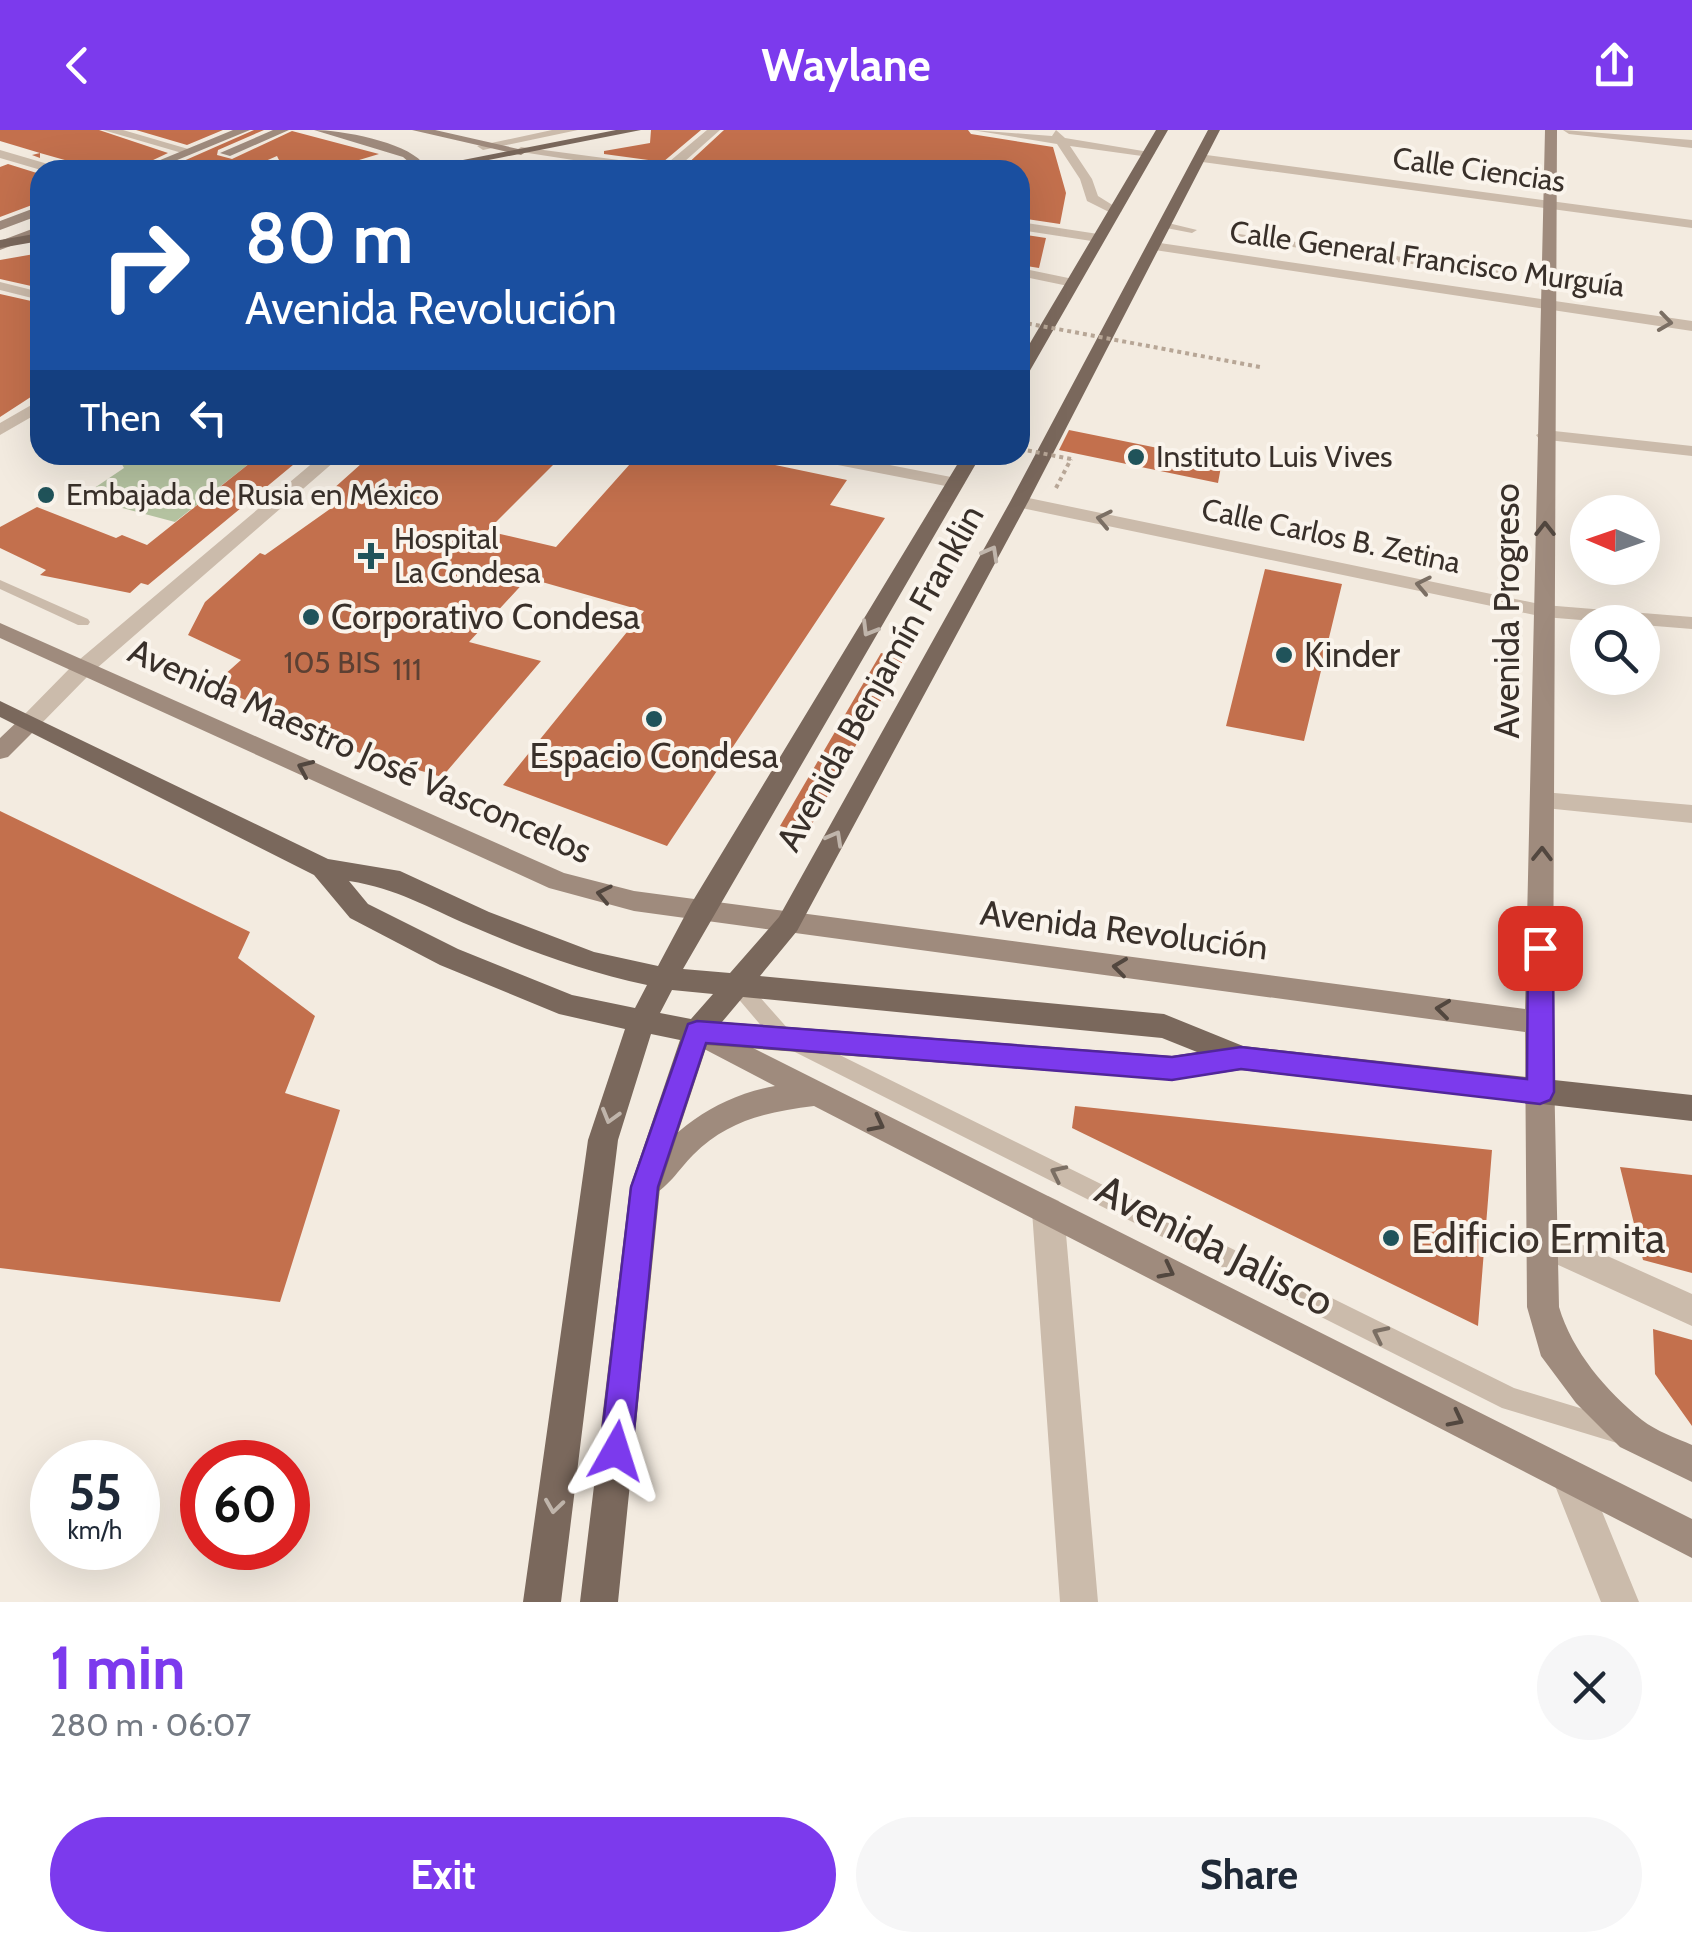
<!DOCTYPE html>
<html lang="en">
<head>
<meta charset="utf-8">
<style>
	:root { --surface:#fff; --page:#f6f6f7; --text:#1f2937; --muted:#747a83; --accent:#7c3aed }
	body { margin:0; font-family:Cabin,sans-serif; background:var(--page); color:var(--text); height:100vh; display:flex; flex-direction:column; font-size:38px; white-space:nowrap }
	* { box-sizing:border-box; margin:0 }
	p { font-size:32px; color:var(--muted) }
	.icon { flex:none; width:55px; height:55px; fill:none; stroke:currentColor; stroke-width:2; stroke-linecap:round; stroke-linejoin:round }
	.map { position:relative; height:1472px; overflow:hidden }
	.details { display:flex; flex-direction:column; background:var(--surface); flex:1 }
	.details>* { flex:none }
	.banner { position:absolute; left:30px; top:30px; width:1000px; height:305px; border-radius:30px; box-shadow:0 10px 40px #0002; background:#1a4fa0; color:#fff; overflow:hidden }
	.needle { width:65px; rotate:272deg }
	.buttons { position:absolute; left:1570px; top:365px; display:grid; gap:20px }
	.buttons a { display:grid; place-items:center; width:90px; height:90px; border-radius:50%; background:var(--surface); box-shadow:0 10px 40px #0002; font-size:50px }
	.speed { position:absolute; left:30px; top:1310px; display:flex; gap:20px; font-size:50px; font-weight:700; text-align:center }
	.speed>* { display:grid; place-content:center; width:130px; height:130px; border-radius:50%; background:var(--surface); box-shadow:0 10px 40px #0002; line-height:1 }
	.speed small { font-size:25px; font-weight:400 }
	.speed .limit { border:15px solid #d22; background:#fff; color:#111 }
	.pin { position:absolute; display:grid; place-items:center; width:85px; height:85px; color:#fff; margin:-42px; border-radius:20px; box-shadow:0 5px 15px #0006 }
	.me { position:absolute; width:110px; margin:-55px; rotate:6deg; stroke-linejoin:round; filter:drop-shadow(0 0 8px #0008) }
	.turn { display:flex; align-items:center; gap:35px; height:210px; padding:0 50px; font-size:45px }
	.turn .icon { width:130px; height:130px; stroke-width:2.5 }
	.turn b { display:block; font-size:70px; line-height:85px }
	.then { display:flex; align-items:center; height:95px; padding:0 50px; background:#0003; gap:20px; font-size:38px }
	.round { display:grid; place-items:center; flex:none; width:105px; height:105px; border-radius:52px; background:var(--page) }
	.headline { display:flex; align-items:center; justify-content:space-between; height:170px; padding:0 50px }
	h1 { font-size:60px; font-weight:800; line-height:75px; color:var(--accent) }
	.action { display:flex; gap:20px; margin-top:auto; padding:20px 50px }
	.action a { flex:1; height:115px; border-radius:60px; background:var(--accent); color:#fff; font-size:40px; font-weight:800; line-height:115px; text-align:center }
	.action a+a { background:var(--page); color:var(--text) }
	header { display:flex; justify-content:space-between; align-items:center; height:130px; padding:0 50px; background:var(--accent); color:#fff; font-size:45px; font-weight:800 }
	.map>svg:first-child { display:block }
	.green { fill:#b4c2a0 }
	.building { fill:#c3704d }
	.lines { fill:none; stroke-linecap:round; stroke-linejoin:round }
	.path { stroke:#b7a696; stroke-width:4; stroke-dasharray:4 4; stroke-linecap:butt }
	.lane { fill:#cbbbab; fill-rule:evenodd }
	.street { fill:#cbbbab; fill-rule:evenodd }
	.secondary { fill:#9f8b7d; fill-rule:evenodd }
	.primary { fill:#7a685c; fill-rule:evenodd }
	.path-bridge { stroke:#b7a696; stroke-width:4; stroke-dasharray:4 4; stroke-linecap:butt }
	.oneway { stroke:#7b6f64 }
	.oneway2 { stroke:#52473f }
	.oneway3 { stroke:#c0b5ab }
	.route { fill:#7c3aed; stroke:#51269a; stroke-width:2.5 }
	.poi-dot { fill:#20535a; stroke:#faf4ec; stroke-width:4 }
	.labels { text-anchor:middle; stroke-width:8; stroke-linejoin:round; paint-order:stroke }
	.far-street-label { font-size:30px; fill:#39302a; stroke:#faf4ec }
	.far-poi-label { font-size:30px; fill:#39302a; stroke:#faf4ec; text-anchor:start }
	.number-label { font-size:30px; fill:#5c4033 }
	.street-label { font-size:35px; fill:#39302a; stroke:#faf4ec }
	.poi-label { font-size:35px; fill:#39302a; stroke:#faf4ec; text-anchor:start }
	.near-poi-label { font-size:42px; fill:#39302a; stroke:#faf4ec; text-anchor:start }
	.near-street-label { font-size:42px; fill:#39302a; stroke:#faf4ec }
</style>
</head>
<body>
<header><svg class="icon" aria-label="back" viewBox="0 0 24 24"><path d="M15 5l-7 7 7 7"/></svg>Waylane<svg class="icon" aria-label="share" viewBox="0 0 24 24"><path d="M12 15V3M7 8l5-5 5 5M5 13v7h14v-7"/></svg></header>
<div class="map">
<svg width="1692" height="1472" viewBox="0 0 1692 1472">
	<rect width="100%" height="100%" fill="#f3ebe0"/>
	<path class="green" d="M121 325H260L175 392 81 367 124 338 118 327Z"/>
	<path class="building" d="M0 0H99L168 23 132 40H100L40 23V28L32 25 40 23 0 11Z
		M136 0H223L187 15Z
		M254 0H264L218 20 217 25 232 29 292 1 379 24 326 40H284L277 26 245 40H163Z
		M651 0H701L663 32 604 24V21L650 13Z
		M724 0H968L971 4 1053 17 1066 63 1060 94 1020 88V40L684 37Z
		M8 34 40 44V72L0 87V37Z
		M1020 104 1046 108 1039 138 1020 135Z
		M40 123V158L0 149V130Z
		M0 164 40 173V261L0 287Z
		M1069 300 1222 331 1218 353 1059 320Z
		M260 325H305L148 455 141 453 130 463 40 445 46 440 0 418V397L37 377 116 408 122 405 147 415Z
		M371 325H563L487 401 556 417 638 325H727L847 350 830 375 885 388 667 716 503 655 644 481 528 448 469 512 541 531 442 647 360 623 213 555 241 530 188 505 205 472 260 423 265 425 337 374 323 368Z
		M1265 439 1342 454 1304 611 1226 596Z
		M881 523 904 529 807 703 780 696Z
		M0 681 250 802 238 828 315 886 285 963 340 980 280 1172 0 1138Z
		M1075 976 1492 1020 1478 1196 1072 998Z
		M1620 1037 1692 1045V1143L1643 1130Z
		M1653 1199 1692 1210V1296L1655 1244Z"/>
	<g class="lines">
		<path class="path" d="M1056 358 1071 329"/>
		<path class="lane" d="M1164 92 1197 100 1192 103 1161 97V93Z
			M1239 104 1510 142 1515 145 1510 148 1236 109V105Z
			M0 450 88 489 90 492 88 495H78L0 459Z
			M737 846 744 849 789 900 1514 1258 1626 1292 1629 1301 1626 1310 1617 1313 1502 1278 775 912 730 859 728 854 730 849Z"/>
		<path class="street" d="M103 0H123L195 21 189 25Z
			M552 0H578L483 20 477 16Z
			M707 0H720L675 40H638L515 21 521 17 664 36Z
			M972 0 1052 6 1056 0 1065 8 1155 23 1149 27 1070 16 1092 49 1098 66 1122 81 1115 85 1087 71 1080 49 1057 14Z
			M1563 0 1692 10V18L1569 4Z
			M0 20 58 37 60 40H41L0 28Z
			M1199 24 1692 90V98L1195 31Z
			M1020 92 1098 104 1105 108 1098 112 1020 100Z
			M1153 112 1692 191V201L1148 119V113Z
			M1020 138 1078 150 1080 153 1073 157 1020 146Z
			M0 152 40 162V170L0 160Z
			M40 270V282L0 305V293Z
			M1545 300 1692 316V326L1539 309 1536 305Z
			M322 325H342L89 545 36 599H20L17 594 20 589 73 535Z
			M803 325H839L956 348 965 353 956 358 812 330Z
			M1019 366 1544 475 1692 487V499L1544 487 1012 376V368Z
			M1543 662 1692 675V693L1535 677 1531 671 1535 665Z
			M1048 1066 1059 1071 1064 1081 1098 1472H1060L1032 1081 1037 1071Z
			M1543 1097 1692 1164V1196L1532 1123 1527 1112 1532 1101Z
			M1570 1330 1583 1335 1639 1472H1601L1552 1348 1557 1335Z"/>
		<path class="secondary" d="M233 0H250L153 40H136Z
			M273 0H289L230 26 220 23Z
			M314 0C342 0 404 12 422 32L419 40H407L410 33 403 27Z
			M412 0H435L527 21 521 25Z
			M1545 0H1557L1553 892 1559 1177C1572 1221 1606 1261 1642 1290 1656 1301 1676 1308 1692 1315V1352L1620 1317 1576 1273 1541 1226 1527 1177 1525 902 634 781 549 758 0 508V493L564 743 634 761 1525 879Z
			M40 76V85L0 100V91Z
			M40 96V105L0 120V111Z
			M28 586 39 594 36 599 8 627 0 629V608L20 589Z
			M697 890 1692 1389V1428L814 976C767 982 728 990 693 1025 679 1039 667 1060 648 1067L637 1063 633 1053 637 1043C677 998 715 967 775 956L687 910 683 902 687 894Z"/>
		<path class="primary" d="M616 0H641L438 40H412Z
			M1156 0H1168L1028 244 1020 249V230Z
			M1208 0H1220L1028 372 797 801 760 846 1164 884 1243 916 1692 965V991L1241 940 1172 950 707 915 660 1057 618 1472H580L630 1057 680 910 651 904 618 1010 561 1472H523L588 1010 625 899 559 884 440 835 350 788 314 745 0 587V571L328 729 400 741 489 782 594 822 658 836 691 774 963 325H981L683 839 730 843 779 787 1010 372ZM349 751C399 759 426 777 471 796 529 821 586 842 647 855L635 878 572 865 458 819 368 774ZM672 860 713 864 691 889 660 883ZM743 867 1162 908 1197 922 1172 926 722 892Z
			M40 103V111L0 118V110Z"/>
		<path class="path-bridge" d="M1020 192 1260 237
			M1020 319 1071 329"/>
	</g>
	<defs><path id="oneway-chevron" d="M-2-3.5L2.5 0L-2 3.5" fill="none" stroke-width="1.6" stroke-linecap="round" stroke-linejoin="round" transform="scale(2.5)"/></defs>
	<g class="oneway">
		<use href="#oneway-chevron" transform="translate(1665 192) rotate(8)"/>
		<use href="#oneway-chevron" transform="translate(1104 389) rotate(-168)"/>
		<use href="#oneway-chevron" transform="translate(1423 455) rotate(-168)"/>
		<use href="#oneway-chevron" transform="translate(1058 1043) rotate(-154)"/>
		<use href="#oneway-chevron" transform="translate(1380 1204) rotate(-154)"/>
	</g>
	<g class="oneway2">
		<use href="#oneway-chevron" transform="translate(1545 399) rotate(-90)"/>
		<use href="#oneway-chevron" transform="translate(305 638) rotate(-156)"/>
		<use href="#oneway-chevron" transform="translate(1542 724) rotate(-89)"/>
		<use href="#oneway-chevron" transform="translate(604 764) rotate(-168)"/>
		<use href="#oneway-chevron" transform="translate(1120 837) rotate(-173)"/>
		<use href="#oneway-chevron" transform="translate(1443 879) rotate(-173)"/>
		<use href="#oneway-chevron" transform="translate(877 994) rotate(27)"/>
		<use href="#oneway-chevron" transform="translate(1167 1141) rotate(27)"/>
		<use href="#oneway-chevron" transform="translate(1456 1289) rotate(27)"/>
	</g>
	<g class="oneway3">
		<use href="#oneway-chevron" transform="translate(991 423) rotate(-61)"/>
		<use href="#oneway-chevron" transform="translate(869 499) rotate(121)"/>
		<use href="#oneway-chevron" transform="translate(835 708) rotate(-61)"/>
		<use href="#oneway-chevron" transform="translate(610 986) rotate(106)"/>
		<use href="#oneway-chevron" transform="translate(554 1376) rotate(98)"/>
	</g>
	<path class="route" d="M1540 808 1549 811 1553 818 1554 962 1550 970 1540 974 1241 939 1172 950 706 913 658 1057 632 1321 627 1333 616 1337 604 1333 600 1321 631 1057 688 894 697 891 1172 927 1241 917 1527 949 1528 818 1532 811Z"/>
	<g class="poi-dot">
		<circle cx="1136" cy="327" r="10"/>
		<circle cx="46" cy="365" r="10"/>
		<path d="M366 411h10v10h10v10h-10v10h-10v-10h-10v-10h10z"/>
		<circle cx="311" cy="487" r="10"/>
		<circle cx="1284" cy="525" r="10"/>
		<circle cx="654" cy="589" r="10"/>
		<circle cx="1391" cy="1108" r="10"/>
	</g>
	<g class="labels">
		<g class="far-street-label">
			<text transform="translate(1479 40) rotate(8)" y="10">Calle Ciencias</text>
			<text transform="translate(1427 129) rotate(8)" y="10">Calle General Francisco Murguía</text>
			<text transform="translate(1331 406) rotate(12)" y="10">Calle Carlos B. Zetina</text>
		</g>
		<g class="far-poi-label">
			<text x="1156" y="337">Instituto Luis Vives</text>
			<text x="66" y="375">Embajada de Rusia en México</text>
			<text x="394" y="419">Hospital<tspan x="394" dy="34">La Condesa</tspan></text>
		</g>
		<g class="number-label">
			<text x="332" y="543">105 BIS</text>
			<text x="407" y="550">111</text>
		</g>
		<g class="street-label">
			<text transform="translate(1507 481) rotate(-90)" y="12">Avenida Progreso</text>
			<text transform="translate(880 548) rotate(-61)" y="12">Avenida Benjamín Franklin</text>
			<text transform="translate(360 621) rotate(24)" y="12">Avenida Maestro José Vasconcelos</text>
			<text transform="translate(1124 800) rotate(7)" y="12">Avenida Revolución</text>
		</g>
		<g class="poi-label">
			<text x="331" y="499">Corporativo Condesa</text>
			<text x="1304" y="537">Kinder</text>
			<text x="654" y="638" text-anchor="middle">Espacio Condesa</text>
		</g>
		<g class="near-poi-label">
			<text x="1411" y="1123">Edificio Ermita</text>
		</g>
		<g class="near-street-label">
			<text transform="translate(1215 1115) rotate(27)" y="15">Avenida Jalisco</text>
		</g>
	</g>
</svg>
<div class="buttons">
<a><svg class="needle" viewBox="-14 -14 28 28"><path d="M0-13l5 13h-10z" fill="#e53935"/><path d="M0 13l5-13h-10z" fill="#747a83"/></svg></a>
<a><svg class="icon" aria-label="search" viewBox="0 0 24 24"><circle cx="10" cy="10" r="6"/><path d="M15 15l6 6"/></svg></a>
</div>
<div class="speed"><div>55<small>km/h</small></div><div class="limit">60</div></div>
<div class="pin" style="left:1540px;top:818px;background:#d93025"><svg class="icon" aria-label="arrive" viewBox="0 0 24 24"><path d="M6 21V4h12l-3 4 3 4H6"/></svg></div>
<svg class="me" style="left:616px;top:1321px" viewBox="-20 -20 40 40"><path d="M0-17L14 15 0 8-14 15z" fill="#7c3aed" stroke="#fff" stroke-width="4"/></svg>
<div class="banner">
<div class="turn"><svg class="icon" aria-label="right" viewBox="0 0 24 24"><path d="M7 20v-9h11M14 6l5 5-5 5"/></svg><div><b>80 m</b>Avenida Revolución</div></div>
<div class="then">Then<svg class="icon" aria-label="left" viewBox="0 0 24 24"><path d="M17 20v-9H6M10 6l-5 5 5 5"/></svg></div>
</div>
</div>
<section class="details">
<div class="headline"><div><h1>1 min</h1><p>280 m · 06:07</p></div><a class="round"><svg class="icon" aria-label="close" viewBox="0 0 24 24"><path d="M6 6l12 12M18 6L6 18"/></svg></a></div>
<div class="action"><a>Exit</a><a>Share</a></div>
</section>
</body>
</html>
